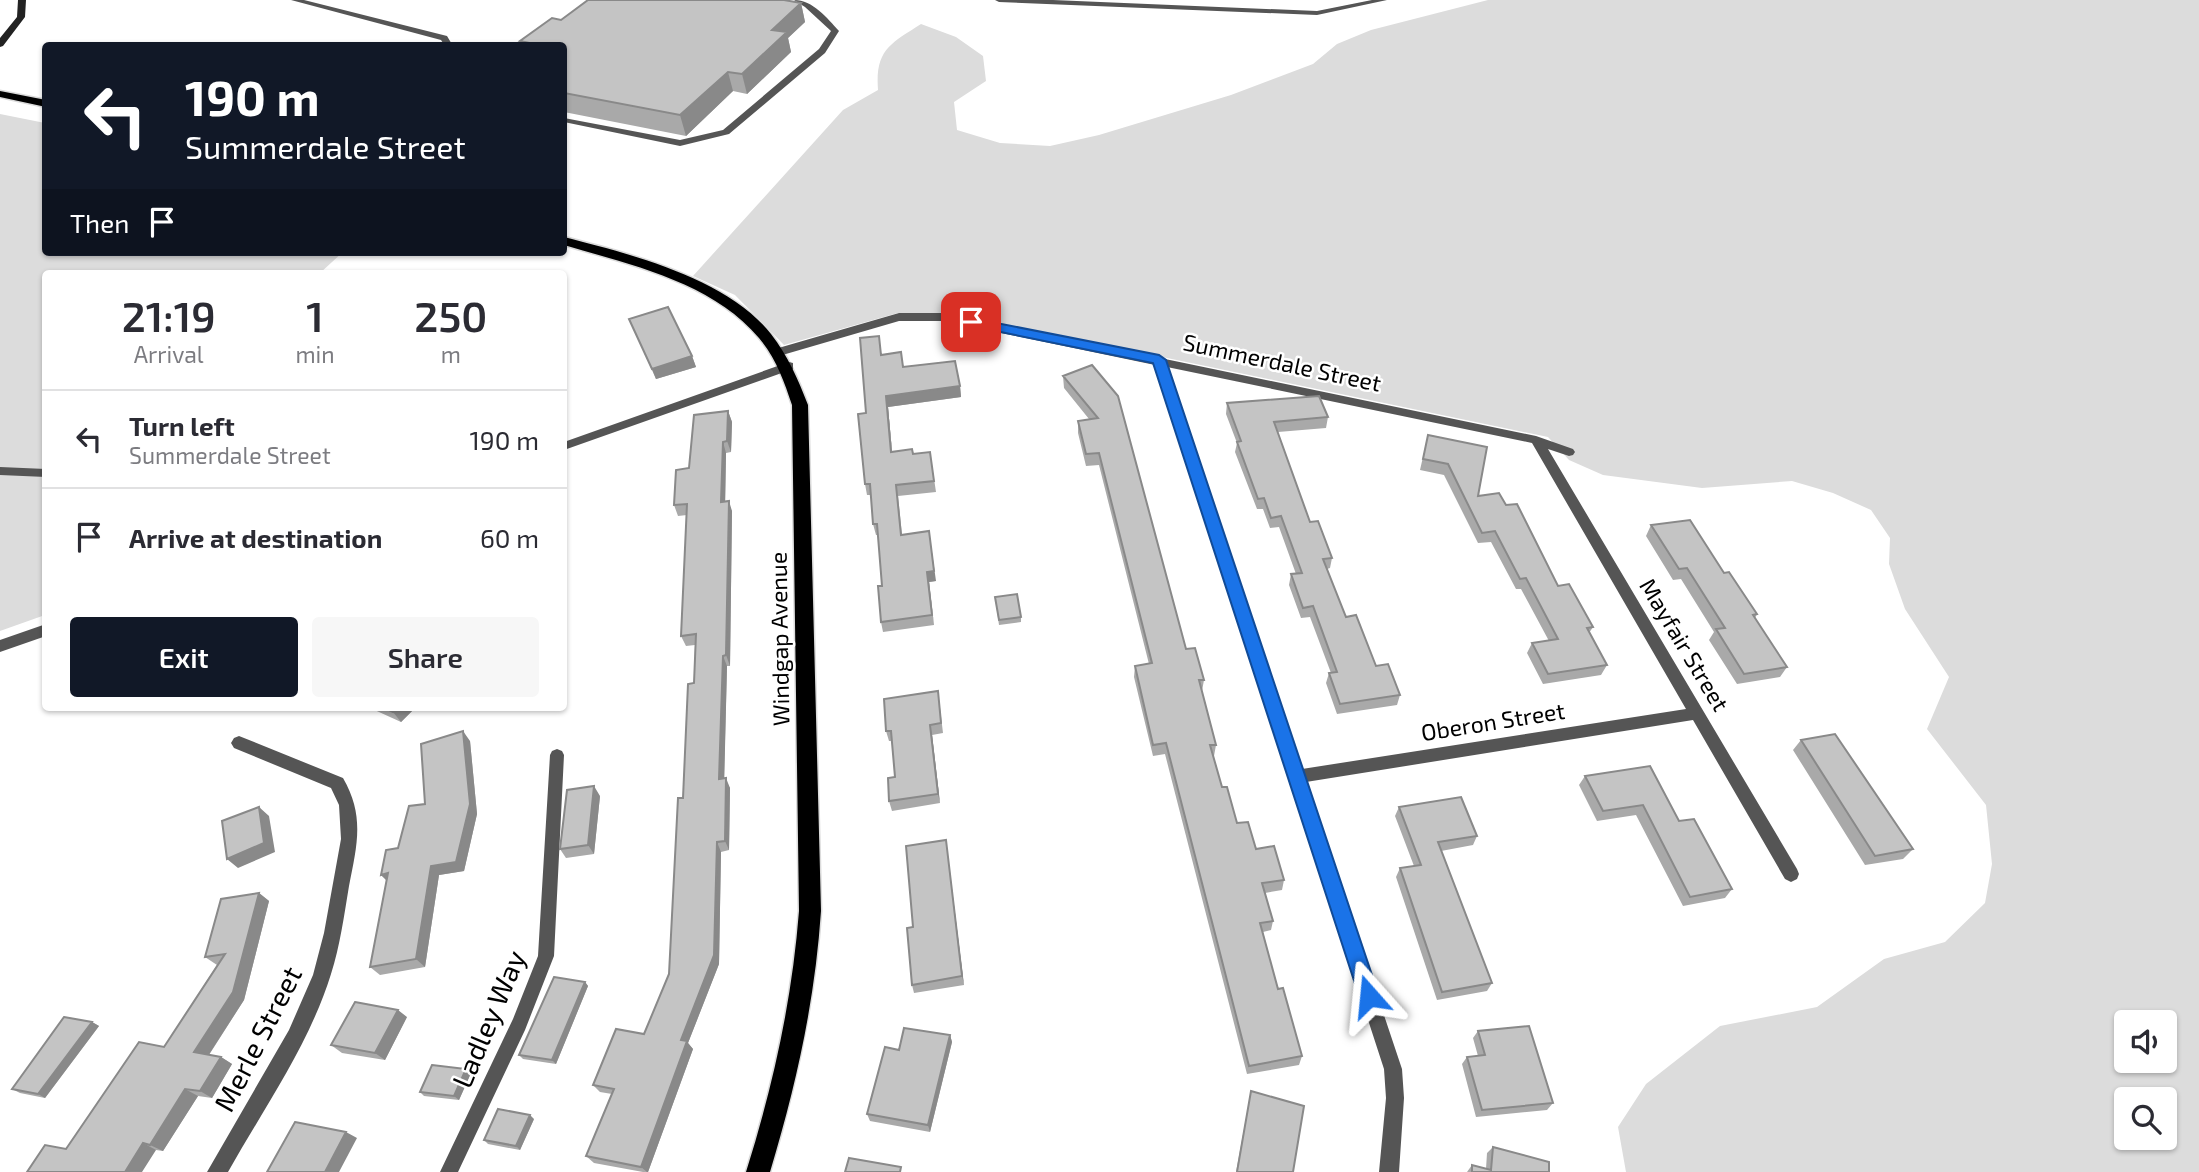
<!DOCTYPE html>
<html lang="en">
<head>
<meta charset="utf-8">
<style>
	:root { --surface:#fff; --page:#f7f7f7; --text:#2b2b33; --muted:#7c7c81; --line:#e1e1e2; --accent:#111827 }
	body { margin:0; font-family:"Exo 2",sans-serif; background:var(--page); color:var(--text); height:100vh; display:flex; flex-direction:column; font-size:26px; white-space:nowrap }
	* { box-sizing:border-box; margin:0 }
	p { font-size:23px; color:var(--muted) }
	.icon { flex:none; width:38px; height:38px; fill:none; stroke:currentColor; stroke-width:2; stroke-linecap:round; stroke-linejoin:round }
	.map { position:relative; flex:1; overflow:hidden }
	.sheet { position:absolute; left:42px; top:270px; width:525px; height:441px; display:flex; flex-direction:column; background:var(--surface); border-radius:7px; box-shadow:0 2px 5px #0004 }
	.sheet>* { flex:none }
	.top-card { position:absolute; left:42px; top:42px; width:525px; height:214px; border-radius:7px; box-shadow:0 2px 5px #0004; background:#111827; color:#fff; overflow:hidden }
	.buttons { position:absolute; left:2114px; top:1010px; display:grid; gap:14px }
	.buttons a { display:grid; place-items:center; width:63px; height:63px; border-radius:7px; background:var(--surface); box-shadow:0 2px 5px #0004; font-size:35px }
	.pin { position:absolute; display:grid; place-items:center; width:60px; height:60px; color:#fff; margin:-30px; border-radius:14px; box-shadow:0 4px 10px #0006 }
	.me { position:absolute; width:77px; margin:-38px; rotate:342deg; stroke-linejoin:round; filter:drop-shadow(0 0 5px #0008) }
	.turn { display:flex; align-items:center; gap:24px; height:147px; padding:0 28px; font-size:32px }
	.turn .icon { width:91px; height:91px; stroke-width:2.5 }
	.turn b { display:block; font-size:49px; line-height:60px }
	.then { display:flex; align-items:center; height:66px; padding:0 28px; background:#0003; gap:14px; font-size:26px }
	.eta { display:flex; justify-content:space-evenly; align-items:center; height:119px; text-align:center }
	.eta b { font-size:42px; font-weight:600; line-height:49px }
	.action { display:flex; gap:14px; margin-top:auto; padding:14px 28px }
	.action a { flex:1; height:80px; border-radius:7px; background:var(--accent); color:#fff; font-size:28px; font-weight:600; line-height:80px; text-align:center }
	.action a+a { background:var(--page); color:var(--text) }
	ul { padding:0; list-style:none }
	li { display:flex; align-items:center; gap:21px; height:98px; padding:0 28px; border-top:2px solid var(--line) }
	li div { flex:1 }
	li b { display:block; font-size:26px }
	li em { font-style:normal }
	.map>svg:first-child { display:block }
	.green { fill:#dcdcdc; fill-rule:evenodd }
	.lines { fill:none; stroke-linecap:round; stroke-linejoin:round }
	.primary-casing { stroke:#dbdbdb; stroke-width:3 }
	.lane { fill:#555; fill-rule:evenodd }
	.street { fill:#555; fill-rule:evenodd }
	.secondary { fill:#222; fill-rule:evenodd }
	.primary { fill:#000; fill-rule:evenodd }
	.wall { fill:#a9a9a9 }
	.shaded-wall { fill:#898989 }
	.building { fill:#c4c4c4; stroke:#898989; stroke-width:2 }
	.route { fill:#1a73e8; stroke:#114b97; stroke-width:2 }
	.labels { text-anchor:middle; stroke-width:5; stroke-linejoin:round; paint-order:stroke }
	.street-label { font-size:23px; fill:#000; stroke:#fff }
	.near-street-label { font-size:28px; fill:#000; stroke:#fff }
</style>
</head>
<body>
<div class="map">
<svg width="2199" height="1172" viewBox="0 0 2199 1172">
	<rect width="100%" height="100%" fill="#fff"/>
	<path class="green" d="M1488 0H2199V1172H1626L1618 1127 1646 1084 1720 1026 1817 1007 1884 959 1945 942 1985 903 1992 864 1986 805 1927 729 1949 677 1905 609 1889 564 1890 538 1871 510 1833 493 1792 481 1702 488 1603 475 1569 460 1548 437 950 313H898L784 345 735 295 693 276 843 110 878 90C875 50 890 44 921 24L956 37 983 56 986 81 954 102 957 130 1000 143 1050 146 1099 135 1231 95 1313 64 1337 44 1371 30ZM2126 1022H2165V1060H2126ZM2126 1099H2165V1138H2126Z
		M0 114 45 123 46 252H343L320 273H46L45 615 0 631Z"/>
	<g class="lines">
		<defs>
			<path id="primary" d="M0 91 46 100V107L0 97Z
				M564 237C630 254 727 278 771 334 788 356 798 379 808 405L821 911C815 1001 796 1086 770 1172H746C773 1086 792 1001 799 911L792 405C784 381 776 358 759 338 712 282 631 265 564 245Z"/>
		</defs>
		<use href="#primary" class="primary-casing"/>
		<path class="lane" d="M291 0H304L447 36 453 46H445L441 40Z
			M794 0C813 0 827 18 839 31L825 53 729 134 680 146 564 122V118L680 140 723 130 819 49 831 31 805 7Z
			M995 0H1053L1317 11 1372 0H1387L1317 15 999 2Z
			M0 467 46 469V477L0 475Z
			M557 749 562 751 564 755 554 956 525 1030 458 1172H440L513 1019 538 956 550 755 552 751Z"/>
		<path class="street" d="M899 313H944L1536 436 1573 449 1575 452 1573 455 1569 456 1548 449 1797 869 1799 874 1797 879 1791 882 1785 879 1693 720 1306 782 1402 1069 1404 1098 1399 1172H1379L1386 1098 1384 1069 1155 365 944 321H899L779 356 773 352 775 349ZM1167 367 1532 443 1686 709 1302 769Z
			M789 362 793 363V369L564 450V442Z
			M46 624V636L0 652V640Z
			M239 736 343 778C365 816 357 845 349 886 344 916 340 946 331 974 309 1045 264 1108 228 1172H207L289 1030 313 975 324 933 341 839 339 805 331 788 234 748 231 743 234 738Z"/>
		<path class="secondary" d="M18 0H26L25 17 3 46 0 47V38L17 17Z"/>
		<use href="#primary" class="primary"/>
	</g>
	<path class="wall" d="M801 3 805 22 788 38 791 52 747 94 733 91 686 136 564 112V46H522L520 41 561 20Z
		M629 319 692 356 696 367 656 379Z
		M882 354 904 367 960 386 961 397 888 407 892 451 913 454 930 452 936 492 898 496 902 535 936 581 929 582 934 625 883 632 881 622 882 586 878 535H876L873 524 871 495H867L865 484 866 413Z
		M1092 365 1186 649 1204 680 1202 691 1216 745 1214 756H1213L1222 787 1237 823 1256 849 1284 880 1282 890 1265 893 1273 921 1271 930 1263 932 1278 989 1302 1056 1299 1065 1247 1074 1165 754 1153 756 1134 677 1135 666 1149 664 1099 465 1086 466 1078 433V421L1089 419 1064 388 1063 376Z
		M1227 403 1328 417 1326 428 1278 432 1310 522 1332 558 1330 568 1327 569 1346 617 1376 666 1400 695 1397 705 1337 714 1326 683 1329 673H1331L1310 617 1301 618 1289 585 1291 574H1296L1279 527 1270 528 1263 509H1257L1235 452 1237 443 1226 414Z
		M728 411 732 422 731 452 726 453 725 501 732 511 730 666H727L724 779 730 788 729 850 721 852 719 964 688 1043 693 1049 648 1172H643L594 1163 586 1156 612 1094 600 1092 593 1085 644 1034 669 974 683 798 694 683 695 645 686 646 681 636 687 515 678 516 674 505 689 468Z
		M1428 435 1478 496 1506 505 1558 586 1593 627 1589 633 1607 665 1601 675 1543 684 1527 653 1532 643 1549 641 1521 589H1516L1491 542 1478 543 1444 475 1420 470Z
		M1651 525 1724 573 1757 614 1755 618 1787 667 1780 677 1737 684 1709 640 1714 632 1681 579 1673 580 1646 536Z
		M995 597 1021 617V622L999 625Z
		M938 691 943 733 932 735 940 803 892 811 889 801 895 777 892 741H889L886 731Z
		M368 707H416L401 722Z
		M1801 740 1913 849 1903 859 1865 865 1793 750Z
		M470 741 477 814 464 871 439 875 425 967 380 975 370 967 387 880 381 875 425 804Z
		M1585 776 1679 821 1732 889 1725 898 1683 906 1636 815 1597 821 1579 785Z
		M600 796 594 854 566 858 560 849Z
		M1399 807 1477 836 1473 845 1441 851 1492 983 1487 991 1437 1000 1396 877 1400 868 1414 866 1395 816Z
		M947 849 964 985 914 993 912 985 913 927Z
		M259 893 269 901 244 1000 209 1055 221 1057 232 1064 212 1098 198 1096 163 1151 156 1150 66 1149 164 1047 217 965 205 957Z
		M585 982 588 986 556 1064 523 1059 519 1055Z
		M407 1017 385 1060 342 1053 331 1045Z
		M92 1022 99 1026 45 1098 20 1093 12 1089Z
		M1478 1031 1553 1103 1547 1110 1476 1117 1462 1064 1467 1057 1478 1056 1473 1038Z
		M950 1035 952 1042 930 1132 870 1121 867 1114Z
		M466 1069 471 1073 459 1100 424 1096 420 1092Z
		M1251 1091 1293 1172H1236Z
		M534 1119 520 1150 488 1144 484 1140Z
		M1493 1147 1549 1172H1467L1472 1165 1486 1169 1487 1153Z"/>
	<path class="shaded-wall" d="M801 3 805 22 788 38 791 52 747 94 742 74 772 30Z
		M728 72 733 91 686 136 680 115Z
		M692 356 696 367 656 379 652 369Z
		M960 386 961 397 888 407 893 462 886 396Z
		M728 411 732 422 731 452 727 441Z
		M723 442 726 453 725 512 721 502Z
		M729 501 732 511 730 666 726 655Z
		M929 531 936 581 929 582 934 625 927 572Z
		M723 656 727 666 724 789 719 779Z
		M398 707H416L401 722 393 712Z
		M930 725 932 735 940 803 938 794Z
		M463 731 470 741 477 814 464 871 439 875 425 967 416 959 431 866Z
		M726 778 730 788 729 850 725 841Z
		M594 786 600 796 594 854 588 845Z
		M259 807 269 816 275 852 238 868 227 859Z
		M946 840 947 849 964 985 962 976Z
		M717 842 721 852 719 964 688 1043 693 1049 648 1172H647L641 1167Z
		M388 873 390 884 381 875Z
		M259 893 269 901 244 1000 206 1059 194 1052Z
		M585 982 588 986 556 1064 552 1060Z
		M398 1010 407 1017 385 1060 375 1053Z
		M92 1022 99 1026 45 1098 38 1094Z
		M950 1035 952 1042 930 1132 928 1125Z
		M221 1057 232 1064 212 1098 200 1091Z
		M466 1069 471 1073 459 1100 454 1096Z
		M185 1089 198 1096 163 1151 150 1145Z
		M530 1115 534 1119 520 1150 516 1146Z
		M346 1132 357 1138 339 1172H325Z
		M143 1143 156 1150 142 1172H125Z"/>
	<path class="building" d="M588 0H784L801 3 772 30 787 32 742 74 728 72 680 115 564 93V46H527L530 43 520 41 552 18 561 20Z
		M668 307 692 356 652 369 629 319Z
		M879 336 881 355 901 352 903 367 955 361 960 386 886 396 891 452 912 449 913 454 930 452 934 481 896 485 901 535 929 531 934 571 927 572 932 615 881 622 878 586H882L877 524H873L870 484H865L858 414 866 413 860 338Z
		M1092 365 1118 396 1186 649 1195 648 1204 680H1199L1216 745H1210L1222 787H1227L1237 823 1248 822 1256 849 1274 846 1284 880 1262 883 1273 921 1260 923 1278 989 1283 988 1302 1056 1249 1066 1166 743 1153 745 1135 666 1152 663 1099 453 1086 454 1078 421 1098 418 1063 376Z
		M1319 396 1328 417 1274 422 1310 522 1318 521 1332 558 1323 559 1346 617 1356 615 1376 666 1388 664 1400 695 1340 704 1329 673 1337 672 1313 606 1303 608 1291 574 1302 573 1281 516 1271 518 1264 498 1258 499 1237 442 1241 441 1227 403Z
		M728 411 727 441 723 442 721 502 729 501 726 655 723 656 719 779 726 778 725 841 717 842 714 955 681 1040 687 1041 641 1167 586 1156 614 1089 593 1085 616 1029 644 1034 669 974 678 798H683L688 684 694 683 696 634 681 636 687 504 674 505 676 470 689 468 694 415Z
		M1428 435 1487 447 1478 496 1499 493 1506 505 1517 504 1558 586 1569 584 1593 627 1587 628 1607 665 1548 674 1532 643 1558 639 1526 578 1520 579 1495 531 1482 533 1448 464 1423 459Z
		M1690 520 1724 573 1729 572 1757 614 1753 615 1787 667 1744 674 1716 629 1725 628 1687 568 1679 569 1651 525Z
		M1017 594 1021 617 999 620 995 597Z
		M938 691 941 723 930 725 938 794 889 801 888 778 895 777 891 731H886L884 699Z
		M383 707H398L393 712Z
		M463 731 470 804 456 862 431 866 416 959 370 967 388 873 381 875 386 850 398 848 409 806 425 804 421 744Z
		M1835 734 1913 849 1875 856 1801 740Z
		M1650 766 1679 821 1694 819 1732 889 1690 897 1643 805 1603 811 1585 776Z
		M594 786 588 845 560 849 567 790Z
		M1461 797 1477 836 1438 842 1492 983 1442 992 1400 868 1421 865 1399 807Z
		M259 807 264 843 227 859 222 821Z
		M946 840 962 976 912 985 907 928 913 927 906 846Z
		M259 893 233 992 194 1052 221 1057 200 1091 185 1089 150 1145 143 1143 125 1172H27L45 1145 66 1149 139 1042 164 1047 225 954 205 957 221 899Z
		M554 977 585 982 552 1060 519 1055Z
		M355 1002 398 1010 375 1053 331 1045Z
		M64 1017 92 1022 38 1094 12 1089Z
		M1529 1026 1553 1103 1482 1110 1467 1057 1485 1055 1478 1031Z
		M904 1028 950 1035 928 1125 867 1114 885 1047 899 1050Z
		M432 1065 466 1069 454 1096 420 1092Z
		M1251 1091 1304 1106 1293 1172H1237Z
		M498 1109 530 1115 516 1146 484 1140Z
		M295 1122 346 1132 325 1172H267Z
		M1493 1147 1549 1162V1172H1472V1165L1491 1170Z
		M849 1158 901 1167 900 1172H845Z"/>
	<path class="route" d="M971 318 1159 355 1166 360 1379 996 1376 1003 1369 1006 1362 1003 1359 996 1153 363 966 325 964 322Z"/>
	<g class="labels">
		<g class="street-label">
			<text transform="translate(1282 363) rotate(12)" y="8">Summerdale Street</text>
			<text transform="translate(780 639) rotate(-91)" y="8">Windgap Avenue</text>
			<text transform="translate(1684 645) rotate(59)" y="8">Mayfair Street</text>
			<text transform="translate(1493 722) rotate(-9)" y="8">Oberon Street</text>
		</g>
		<g class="near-street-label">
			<text transform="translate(489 1019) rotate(-67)" y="10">Ladley Way</text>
			<text transform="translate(258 1039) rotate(-63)" y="10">Merle Street</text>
		</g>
	</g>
</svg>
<div class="buttons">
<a><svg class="icon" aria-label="sound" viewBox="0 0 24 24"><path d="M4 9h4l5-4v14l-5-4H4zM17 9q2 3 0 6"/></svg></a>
<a><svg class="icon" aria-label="search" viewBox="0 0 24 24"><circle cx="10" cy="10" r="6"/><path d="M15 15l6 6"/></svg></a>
</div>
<div class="pin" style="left:971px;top:322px;background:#d93025"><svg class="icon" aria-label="arrive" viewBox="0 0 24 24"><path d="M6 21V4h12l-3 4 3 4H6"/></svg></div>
<svg class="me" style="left:1369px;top:996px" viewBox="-20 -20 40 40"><path d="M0-17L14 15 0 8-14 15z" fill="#1a73e8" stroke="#fff" stroke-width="4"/></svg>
<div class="top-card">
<div class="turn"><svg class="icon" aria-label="left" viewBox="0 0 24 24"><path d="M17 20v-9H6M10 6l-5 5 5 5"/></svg><div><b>190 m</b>Summerdale Street</div></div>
<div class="then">Then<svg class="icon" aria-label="arrive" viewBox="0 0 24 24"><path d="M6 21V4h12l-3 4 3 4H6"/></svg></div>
</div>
<section class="sheet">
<div class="eta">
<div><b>21:19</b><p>Arrival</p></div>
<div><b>1</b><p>min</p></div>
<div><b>250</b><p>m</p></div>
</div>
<ul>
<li><svg class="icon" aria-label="left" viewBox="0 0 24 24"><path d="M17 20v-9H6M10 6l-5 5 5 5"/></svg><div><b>Turn left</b><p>Summerdale Street</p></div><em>190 m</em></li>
<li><svg class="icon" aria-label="arrive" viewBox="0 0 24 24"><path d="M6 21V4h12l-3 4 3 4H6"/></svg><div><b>Arrive at destination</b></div><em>60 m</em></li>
</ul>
<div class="action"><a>Exit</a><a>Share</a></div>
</section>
</div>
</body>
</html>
